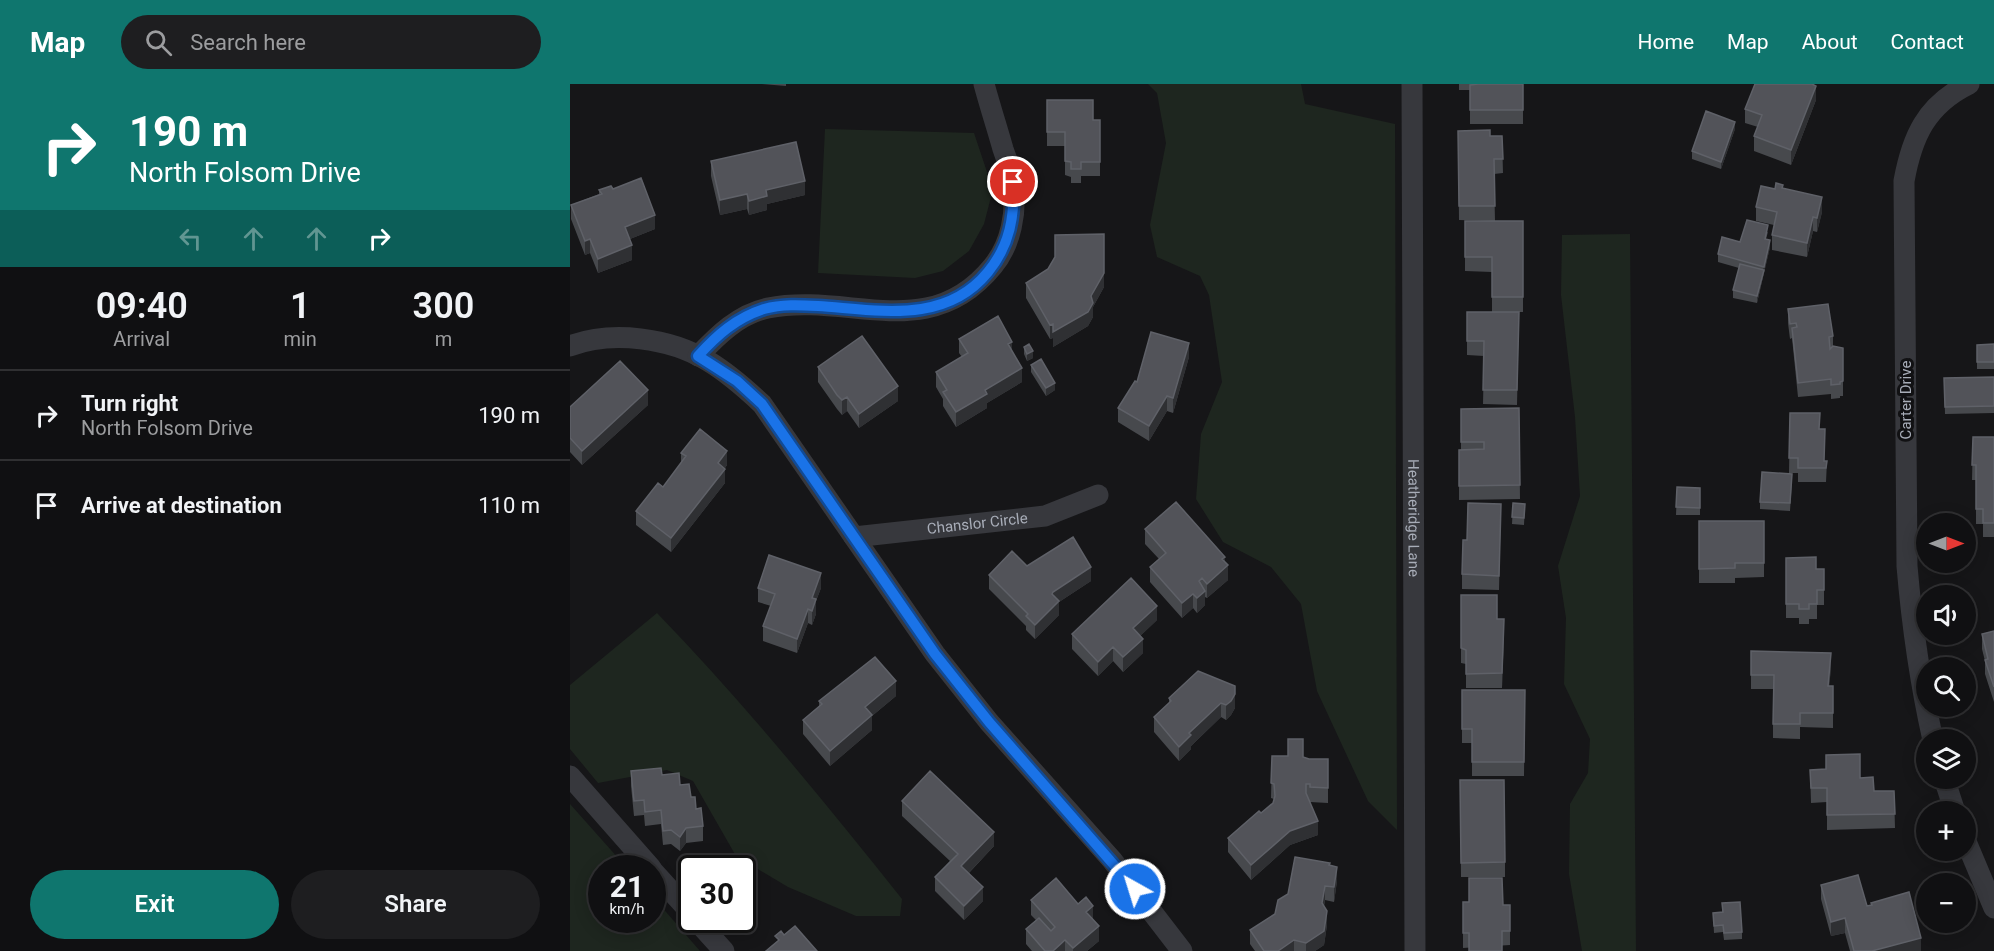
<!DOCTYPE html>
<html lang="en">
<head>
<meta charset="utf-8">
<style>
	:root { --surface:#101012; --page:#1e1e20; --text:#f1f3f6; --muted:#9c9d9f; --line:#303032; --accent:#0f766e }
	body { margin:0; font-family:Roboto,sans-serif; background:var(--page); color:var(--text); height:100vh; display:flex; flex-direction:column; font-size:22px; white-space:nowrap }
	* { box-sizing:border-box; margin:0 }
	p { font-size:20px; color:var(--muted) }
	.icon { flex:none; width:33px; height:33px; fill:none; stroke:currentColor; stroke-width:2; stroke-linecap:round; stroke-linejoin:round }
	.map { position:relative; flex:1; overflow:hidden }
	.drawer { display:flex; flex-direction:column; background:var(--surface); width:570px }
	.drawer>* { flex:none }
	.hud { background:#0f766e; color:#fff; overflow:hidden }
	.needle { width:39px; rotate:90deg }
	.tools { position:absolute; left:1346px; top:429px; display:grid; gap:12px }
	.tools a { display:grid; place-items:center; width:60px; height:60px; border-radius:50%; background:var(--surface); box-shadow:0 3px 15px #0003,0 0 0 2px var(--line); font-size:30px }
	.speed { position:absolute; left:18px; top:771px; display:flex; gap:12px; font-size:30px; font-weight:700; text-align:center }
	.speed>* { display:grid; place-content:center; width:78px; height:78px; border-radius:50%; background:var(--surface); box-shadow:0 3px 15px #0003,0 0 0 2px var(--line); line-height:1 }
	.speed small { font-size:15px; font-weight:400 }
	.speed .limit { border:3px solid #111; border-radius:9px; background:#fff; color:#111 }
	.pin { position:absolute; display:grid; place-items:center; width:51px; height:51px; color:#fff; margin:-26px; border:3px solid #fff; border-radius:50%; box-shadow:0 2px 6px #0007 }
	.me { position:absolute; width:66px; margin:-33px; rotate:321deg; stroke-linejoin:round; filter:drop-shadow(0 0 4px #0008) }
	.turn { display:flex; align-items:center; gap:21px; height:126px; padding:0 30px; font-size:27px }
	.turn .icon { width:78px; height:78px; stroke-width:2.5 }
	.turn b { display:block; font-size:42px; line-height:51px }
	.lanes { display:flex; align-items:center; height:57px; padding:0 30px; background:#0003; justify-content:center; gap:30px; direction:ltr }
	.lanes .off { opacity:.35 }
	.eta { display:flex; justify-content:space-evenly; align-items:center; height:102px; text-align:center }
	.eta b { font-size:36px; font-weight:600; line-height:42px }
	.action { display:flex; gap:12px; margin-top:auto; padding:12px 30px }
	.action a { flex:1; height:69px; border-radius:36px; background:var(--accent); color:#fff; font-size:24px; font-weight:600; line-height:69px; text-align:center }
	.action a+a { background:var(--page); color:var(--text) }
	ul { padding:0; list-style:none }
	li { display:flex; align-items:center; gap:18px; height:90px; padding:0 30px; border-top:2px solid var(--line) }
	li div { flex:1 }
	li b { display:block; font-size:22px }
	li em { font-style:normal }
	header { display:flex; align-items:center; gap:36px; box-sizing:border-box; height:84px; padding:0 30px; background:var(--accent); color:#fff }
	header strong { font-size:28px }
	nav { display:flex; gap:33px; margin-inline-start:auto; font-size:21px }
	.search { width:420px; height:54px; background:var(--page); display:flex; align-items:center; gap:15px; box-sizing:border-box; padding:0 21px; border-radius:33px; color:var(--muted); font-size:22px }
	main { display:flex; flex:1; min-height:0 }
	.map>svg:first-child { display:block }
	.green { fill:#1e261f }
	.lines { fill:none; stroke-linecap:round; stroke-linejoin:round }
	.street { stroke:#37383d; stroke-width:21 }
	.wall { fill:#47494d }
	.shaded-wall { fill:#2f3033 }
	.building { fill:#525359; stroke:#5f6168; stroke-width:1.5 }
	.route-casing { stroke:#114b97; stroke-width:15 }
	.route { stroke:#1a73e8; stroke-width:10 }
	.labels { text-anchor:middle; stroke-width:6; stroke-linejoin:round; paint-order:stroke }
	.street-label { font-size:15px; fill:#a8adb8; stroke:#111113 }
</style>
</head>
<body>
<header>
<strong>Map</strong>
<div class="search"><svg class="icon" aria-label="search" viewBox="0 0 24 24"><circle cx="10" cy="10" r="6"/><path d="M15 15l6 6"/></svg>Search here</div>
<nav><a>Home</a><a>Map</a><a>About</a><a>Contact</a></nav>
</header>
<main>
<section class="drawer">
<div class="hud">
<div class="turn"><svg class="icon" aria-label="right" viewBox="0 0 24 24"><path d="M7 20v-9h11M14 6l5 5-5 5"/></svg><div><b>190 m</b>North Folsom Drive</div></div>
<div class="lanes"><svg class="icon off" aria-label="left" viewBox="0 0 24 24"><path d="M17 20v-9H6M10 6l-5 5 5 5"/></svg><svg class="icon off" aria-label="ahead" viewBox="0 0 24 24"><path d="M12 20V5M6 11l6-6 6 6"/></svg><svg class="icon off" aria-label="ahead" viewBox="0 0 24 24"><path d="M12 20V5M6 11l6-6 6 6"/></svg><svg class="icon" aria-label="right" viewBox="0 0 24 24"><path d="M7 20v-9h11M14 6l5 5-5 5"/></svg></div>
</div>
<div class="eta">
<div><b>09:40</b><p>Arrival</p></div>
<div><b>1</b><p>min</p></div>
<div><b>300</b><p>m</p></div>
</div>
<ul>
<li><svg class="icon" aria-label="right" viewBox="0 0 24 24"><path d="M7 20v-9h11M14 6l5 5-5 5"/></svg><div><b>Turn right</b><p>North Folsom Drive</p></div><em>190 m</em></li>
<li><svg class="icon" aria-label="arrive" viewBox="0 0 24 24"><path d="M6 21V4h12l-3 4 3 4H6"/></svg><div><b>Arrive at destination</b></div><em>110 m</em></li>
</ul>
<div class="action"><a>Exit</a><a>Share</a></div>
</section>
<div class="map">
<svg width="1424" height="867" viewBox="0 0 1424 867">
	<rect width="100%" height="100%" fill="#161618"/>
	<path class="green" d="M578 0H731L735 20 825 40 827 746 798 717 747 607 731 520 701 483 653 458 626 415 631 350 652 298 639 211 630 192 587 173 580 141 596 59 587 9Z
		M255 45 404 49 417 88 421 113 414 140 399 167 373 187 345 194 248 189Z
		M1060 150 1066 867H1012L999 790 1000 720 1018 689 1020 655 994 600 996 534 988 482 1010 412 1005 333 991 211 992 151Z
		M87 529C174 619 254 717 332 815L330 832H286L218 803 166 772 123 697 97 686 28 699 0 665V601Z
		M0 720 57 784H32V836H82L83 813 130 867H0Z"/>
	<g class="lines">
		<g class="street">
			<path id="s1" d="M842 0 845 867"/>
			<path d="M0 262C42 246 100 254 138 277 158 289 175 304 192 320L365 570 419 638 542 776 612 867"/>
			<path d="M128 272C148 251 169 230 198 224 280 208 359 261 423 182 441 160 447 128 443 100 442 88 437 77 433 65 427 44 420 22 414 0"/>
			<path id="s2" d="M284 453 475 432 528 411"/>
			<path d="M1363 656C1350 598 1342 541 1337 482L1334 97C1342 53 1356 21 1399 0"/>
			<path d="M0 692 81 784"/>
			<path d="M1374 694 1385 728"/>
			<path d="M1395 755 1424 824"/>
			<path d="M82 786 122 830"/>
			<path d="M126 836 154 867"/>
		</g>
	</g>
	<path class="wall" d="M192 0H216V2Z
		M889 0H953V40H900V6H889Z
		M477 16 523 36H530V92H511V99H501V93L495 91V62H477Z
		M1246 16 1221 81 1184 67V52L1188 43 1175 39V25Z
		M1165 45 1151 85 1122 75V67Z
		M888 47 920 52H932L933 89 924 90 925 137 889 136Z
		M141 77 235 111 197 120V126L179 131 177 125 150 131 141 92Z
		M1213 104 1252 128 1247 148 1243 147 1237 173 1202 166V151L1204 141 1186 137V123L1205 105Z
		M29 106 85 145 60 155 62 176 28 189 20 169 15 171 1 135V121L29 110Z
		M895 137H953V228H922V188L895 187Z
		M1198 148 1196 155 1200 163 1187 219 1163 214V206L1169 184 1148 178V170L1170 158Z
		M478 185 534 203 523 223V233L518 242 483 263V254L480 255 456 214V199Z
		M1218 225 1263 252V262L1273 264V312H1270V314L1261 315V310L1228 313 1222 254 1220 255 1218 239Z
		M897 228H949L947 321 913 320 914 272 897 271Z
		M389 255 442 267 452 298 417 319V324L386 343 373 322V315L366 303V288L392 273 389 269Z
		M1424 260V285H1407V261Z
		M454 263 463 274 457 277 454 270Z
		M619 273 603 329 597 327 579 357 548 338V324L567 298Z
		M461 281 485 306 476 312 461 288Z
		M248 283 328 317 289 344 277 327 272 331 267 325 248 298Z
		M1424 293V329L1375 330 1374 294Z
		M78 321 12 381 0 368V323Z
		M949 324 950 415 889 416V366H891V325Z
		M1220 329 1250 345 1254 377H1257L1256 398H1228V389H1219Z
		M1403 353H1424V453H1413V440H1406V396H1402Z
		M111 369 157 381 155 384V399L101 468 66 441V427L93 403 111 379Z
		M1222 397 1220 427 1190 425V418Z
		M1107 403 1130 404V431H1106Z
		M943 419 955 420 954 441 942 440Z
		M931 420 929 506 892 505V490L897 456Z
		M1129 437H1194V493L1165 494V499H1129Z
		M575 445 655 478 658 496 637 514 635 513V521L627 529 623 524 612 534 580 498V483L589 475 575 460Z
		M1216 474 1246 485H1254V521H1247V535H1239V540H1229V534H1216Z
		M457 482 521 497 489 518V531L465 555 456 546V542L419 505V491Z
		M188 504H251L246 517V530L242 541 238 539 227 569 193 557V542L201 522 188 518Z
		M891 511 927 535 934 549 932 604H896V580L891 579Z
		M587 536 570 552 573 569 553 588 543 577 528 592 502 565V550Z
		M1424 547V618L1415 590V577L1412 565V550Z
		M1181 567 1261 584 1259 602H1263V644L1230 643V655L1203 654V605H1181Z
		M628 587 665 624 661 631 656 636 651 633 621 662V665L609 677 584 648V633L599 619V614Z
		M892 606H955L954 692H902V659H892Z
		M326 612 302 632V646L260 682 233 650V636L249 623V617Z
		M702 672 733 673 739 675H758V719L740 718 748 751 720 761 681 796 658 768V754L691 729 703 719 704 715 701 714Z
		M1240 686 1290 694 1304 707H1324L1325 744 1257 746V718L1241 719Z
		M61 687 92 691 121 713 133 742V757L116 759 110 767 101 760 93 761 91 740 75 742 74 731 64 732 61 702Z
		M890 696 935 778V793H891Z
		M332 717 424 762 399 789 413 817 394 836 365 807V793L380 777 332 732Z
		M760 781 767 797 764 818 755 816 754 822 757 841 754 861 745 867H685L680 860V846L705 830Z
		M1251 801 1297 822 1301 821V819L1351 867H1280L1275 849 1261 852 1251 815Z
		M461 816 523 836 529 857 517 867H462L456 860V845L466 836 461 831Z
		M893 818 933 821 940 847V861L893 864Z
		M1152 819 1172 848V855L1154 856 1153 848 1144 849 1143 829 1152 828Z"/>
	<path class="shaded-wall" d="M1246 2V16L1221 81V66Z
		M1165 38V45L1151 85V78Z
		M235 97V111L197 120V126L179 131V117L196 106Z
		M177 110V125L150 131V116Z
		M1252 113V128L1247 148V134Z
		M85 131V145L55 157V143Z
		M1243 133V147L1237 173V159Z
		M20 155V169L15 171V157Z
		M1200 156V163L1187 219V212Z
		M62 161V176L28 189V175Z
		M534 189V203L523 223V233L518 242 483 263V254L480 255V241L521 212Z
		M442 258V272L438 260Z
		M619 259V273L603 329V314Z
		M463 267V274L457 277V270Z
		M452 284V298L417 319V324L386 343V328L415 306Z
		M485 299V306L476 312V304Z
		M328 302V317L289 344V330Z
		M78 306V321L12 381V367Z
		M597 312V327L579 357V342Z
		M277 313V327L272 331V316Z
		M157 367V381L148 393V379Z
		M155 385V399L101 468V454Z
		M655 473V484L658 481V496L637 514V500L652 475Z
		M521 483V497L489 518V531L465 555V541L483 508Z
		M251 489V504L246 517V530L242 541V514Z
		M635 507V521L627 529V514Z
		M623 510V524L612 534V519Z
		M587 522V536L563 559V544Z
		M238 525V539L227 569V555Z
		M934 535V549L932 604V589Z
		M573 555V569L553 588V573Z
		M543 563V577L528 592V578Z
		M1261 569V584L1258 616V602Z
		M326 597V612L302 632V646L260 682V667L295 623Z
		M665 610V624L661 631 656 636V621Z
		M651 619V633L621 662V665L609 677V663L619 649Z
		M748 737V751L720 761 681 796V781L720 747Z
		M116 744V759L110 767V753Z
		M424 748V762L391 797V782Z
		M767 783V797L764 818V803Z
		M755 802V816L752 834V819Z
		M413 803V817L394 836V822Z
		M523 822V836L516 828Z
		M757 827V841L754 861 745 867H736V859Z
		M1275 834V849L1261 852V838Z
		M529 842V857L517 867H503V864Z
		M1351 854V867H1302Z
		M495 856V867H483Z
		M724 856V867H708Z"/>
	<path class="building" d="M908 0H953V26H900V1Z
		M1185 0H1242L1246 2 1221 66 1184 52 1192 31 1175 25Z
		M477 16H523V36H530V78H511V85H501V78L495 77V48H477Z
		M1136 27 1165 38 1151 78 1122 67Z
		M920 46V52H932L933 75H924L925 122H889L888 47Z
		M226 58 235 97 196 106 197 112 179 117 177 110 150 116 141 77Z
		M71 94 85 131 55 143 62 161 28 175 20 155 15 157 1 121 32 110 29 106 41 102 43 105Z
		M1206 99 1213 101 1212 104 1252 113 1247 134 1243 133 1237 159 1202 151 1207 128 1186 123 1191 102 1205 105Z
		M1177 136 1198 141 1195 155 1200 156 1194 183 1148 170 1152 153 1170 158Z
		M895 137H953V213H922V173H895Z
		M534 150V189L521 212 523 219 518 228 483 248V240L480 241 456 199 478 185 485 173V151Z
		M1170 180 1194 186 1187 212 1163 206Z
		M1258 220 1263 252 1259 253 1260 265 1263 262 1273 264V297L1270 298V300L1261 301V295L1228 299 1222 244 1227 243 1226 239 1220 240 1218 225Z
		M897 228H949L947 306H913L914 257H897Z
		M428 232 442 258 438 260 452 284 415 306 417 310 386 328 373 308 377 306 366 288 398 269 389 255Z
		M581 248 619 259 603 314 597 312 579 342 548 324 565 297 567 298Z
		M292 252 328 302 289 330 277 313 272 316 267 311 248 283Z
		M459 260 463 267 457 270 454 263Z
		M1424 260V278H1407V261Z
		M471 275 485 299 476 304 461 281Z
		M50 277 78 306 12 367 0 354V323Z
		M1424 293V322L1375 323 1374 294Z
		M949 324 950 401 889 402V366L914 365V358H891V325Z
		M1220 329H1250L1249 345H1255L1254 377H1257L1256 384H1228V374H1219Z
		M130 345 157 367 148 379 155 385 101 454 66 427 88 399 93 403 116 372 111 369Z
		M1403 353H1424V439H1413V425H1406V381H1402Z
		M1192 388 1222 390 1220 419 1190 418Z
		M1107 403 1130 404V424L1106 423Z
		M606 418 655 473 652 475 658 481 637 500 632 494 629 497 635 507 627 514 623 510 612 519 580 483 596 469 575 445Z
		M898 419 931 420 929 492 892 490 893 456H897Z
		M943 419 955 420 954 434 942 433Z
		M1129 437H1194V479H1165V484L1129 485Z
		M503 453 521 483 483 508 482 510 489 517 465 541 456 532 458 530 419 491 442 467 457 482Z
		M199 471 251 489 242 514 246 515 242 527 238 525 227 555 193 542 205 510 188 504Z
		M1246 473V485H1254V506H1247V520H1239V525H1229V520H1216V474Z
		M561 494 587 522 563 544 573 555 553 573 543 563 528 578 502 550Z
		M891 511H927V535H934L932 589 896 590V566L891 564Z
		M1424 547V603L1415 576 1418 575 1412 550Z
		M1181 567 1261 569 1258 602H1263V629H1230V640H1203L1204 591H1181Z
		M305 573 326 597 295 623 302 631 260 667 233 636 252 620 249 617Z
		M628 587 665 602V610L661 617 656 621 651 619 619 649 621 651 609 663 584 633 601 617 599 614Z
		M892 606H955L954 678H902V645H892Z
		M718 655H733V673L739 675H758V704L740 703V700H736V709L748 737 720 747 681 781 658 754 689 727 691 729 703 719 705 712 704 700 701 699 702 672H718Z
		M1290 670V694L1303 693 1304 707H1324L1325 730 1257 731V704H1241L1240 686 1256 685V671Z
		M91 684 92 691 109 689 110 701 119 700 121 713H125L126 725 131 724 133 742 116 744 110 753 101 746 93 747 91 726 75 728 74 716 64 717 61 687Z
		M360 687 424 748 391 782 413 803 394 822 365 793 388 770 332 717Z
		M890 696H934L935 778 891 779Z
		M725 773 760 779 759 781 767 783 764 803 755 802 752 819 757 827 754 847 736 859 724 856 708 867H694L680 846 705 830 708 816 718 810Z
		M1288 791 1297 822 1302 821 1301 819 1339 808 1351 854 1302 867H1284L1275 834 1261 838 1251 801Z
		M486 794 508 820 516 813 523 822 516 828 529 842 503 864 495 856 483 867H475L456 845 469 834 481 847 485 843 461 816Z
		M899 794H932L933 821H940V847H932V867H899V849H893V818H899Z
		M1170 818 1172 848 1154 849 1153 841 1144 842 1143 829 1153 828 1152 819Z
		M225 842 247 867H196L209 856 205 852 211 847 214 851Z"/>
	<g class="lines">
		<defs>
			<path id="route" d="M443 98C445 132 440 161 418 188 375 241 308 226 248 222 230 221 212 220 194 225 166 234 147 251 128 272L167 297 192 320 365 570 419 638 565 805"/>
		</defs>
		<use href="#route" class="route-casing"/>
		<use href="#route" class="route"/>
	</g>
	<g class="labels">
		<g class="street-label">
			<text transform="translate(1336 316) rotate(-90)" y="5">Carter Drive</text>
			<text dy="5" stroke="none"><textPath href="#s1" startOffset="434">Heatheridge Lane</textPath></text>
			<text dy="5" stroke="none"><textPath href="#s2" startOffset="124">Chanslor Circle</textPath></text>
		</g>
	</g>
</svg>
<div class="tools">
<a><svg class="needle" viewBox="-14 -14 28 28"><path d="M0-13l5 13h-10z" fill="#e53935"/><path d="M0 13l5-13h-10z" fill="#9c9d9f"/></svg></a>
<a><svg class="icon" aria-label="sound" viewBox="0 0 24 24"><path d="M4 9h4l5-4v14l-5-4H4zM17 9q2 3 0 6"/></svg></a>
<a><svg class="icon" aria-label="search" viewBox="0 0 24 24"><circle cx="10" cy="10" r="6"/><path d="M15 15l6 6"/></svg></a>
<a><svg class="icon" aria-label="layers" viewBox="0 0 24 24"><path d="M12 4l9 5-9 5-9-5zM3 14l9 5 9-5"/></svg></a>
<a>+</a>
<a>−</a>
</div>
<div class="speed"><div>21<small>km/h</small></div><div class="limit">30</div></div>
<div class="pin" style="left:443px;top:98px;background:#d93025"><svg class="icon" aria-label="arrive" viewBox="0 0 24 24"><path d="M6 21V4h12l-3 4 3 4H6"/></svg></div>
<svg class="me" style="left:565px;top:805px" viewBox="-20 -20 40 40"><circle r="17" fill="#1a73e8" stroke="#fff" stroke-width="3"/><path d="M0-11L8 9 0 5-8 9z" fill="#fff"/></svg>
</div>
</main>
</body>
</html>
